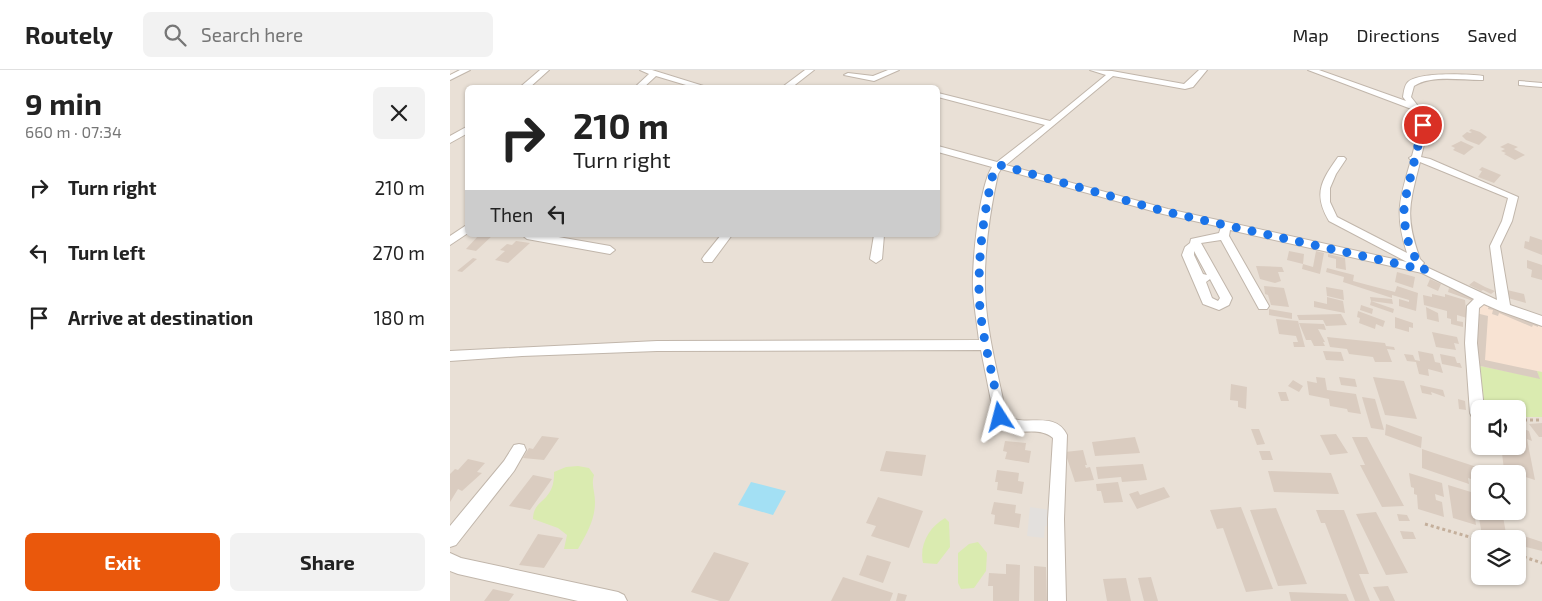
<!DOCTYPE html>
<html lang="en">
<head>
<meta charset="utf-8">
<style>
	:root { --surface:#fff; --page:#f2f2f2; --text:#222; --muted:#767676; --line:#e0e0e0; --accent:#ea580c }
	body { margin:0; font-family:"Exo 2",sans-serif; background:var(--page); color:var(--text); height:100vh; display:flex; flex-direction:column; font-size:19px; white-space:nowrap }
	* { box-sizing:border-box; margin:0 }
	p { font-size:16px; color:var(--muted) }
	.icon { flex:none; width:28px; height:28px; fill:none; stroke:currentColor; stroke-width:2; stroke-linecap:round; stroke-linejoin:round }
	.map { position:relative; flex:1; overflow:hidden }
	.sheet { display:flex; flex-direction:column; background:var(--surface); width:450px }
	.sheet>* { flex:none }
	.top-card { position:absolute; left:15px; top:15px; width:475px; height:152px; border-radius:8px; box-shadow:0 1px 4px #0004; background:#fff; color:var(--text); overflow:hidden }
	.buttons { position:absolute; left:1021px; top:330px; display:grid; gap:10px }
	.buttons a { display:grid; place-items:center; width:55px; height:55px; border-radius:8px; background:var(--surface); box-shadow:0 1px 4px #0004; font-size:25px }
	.pin { position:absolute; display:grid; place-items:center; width:42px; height:42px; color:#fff; margin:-21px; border:2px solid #fff; border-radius:50%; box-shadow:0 1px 5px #0007 }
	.me { position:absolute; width:55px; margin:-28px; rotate:351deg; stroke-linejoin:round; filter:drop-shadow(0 0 4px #0008) }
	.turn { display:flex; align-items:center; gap:18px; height:105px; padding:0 25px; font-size:22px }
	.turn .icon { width:65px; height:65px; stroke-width:2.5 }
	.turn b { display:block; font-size:35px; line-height:42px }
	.then { display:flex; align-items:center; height:48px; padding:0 25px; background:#0003; gap:10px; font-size:19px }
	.round { display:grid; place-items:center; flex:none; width:52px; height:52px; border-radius:8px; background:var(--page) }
	.head { display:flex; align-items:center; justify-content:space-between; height:85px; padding:0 25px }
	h1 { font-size:30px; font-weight:700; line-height:38px }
	.primary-button { display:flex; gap:10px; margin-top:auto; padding:10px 25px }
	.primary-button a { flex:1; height:58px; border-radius:8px; background:var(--accent); color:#fff; font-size:20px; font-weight:700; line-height:58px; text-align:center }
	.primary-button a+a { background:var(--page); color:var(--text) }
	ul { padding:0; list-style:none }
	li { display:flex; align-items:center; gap:15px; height:65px; padding:0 25px }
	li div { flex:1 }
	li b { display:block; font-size:19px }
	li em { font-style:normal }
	header { display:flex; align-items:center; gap:30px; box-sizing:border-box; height:70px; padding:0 25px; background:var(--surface); border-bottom:1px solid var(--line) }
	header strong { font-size:24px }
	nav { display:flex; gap:28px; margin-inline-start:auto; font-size:18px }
	.search { width:350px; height:45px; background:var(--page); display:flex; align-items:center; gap:12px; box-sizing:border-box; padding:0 18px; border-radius:8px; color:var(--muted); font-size:19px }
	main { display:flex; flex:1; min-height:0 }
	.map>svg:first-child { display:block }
	.residential { fill:#e9e0d6; fill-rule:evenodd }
	.commercial { fill:#f8e3d3 }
	.green { fill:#daebb0 }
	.parking { fill:#e3e0dd }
	.water { fill:#a3e0f4 }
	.building { fill:#daccc0 }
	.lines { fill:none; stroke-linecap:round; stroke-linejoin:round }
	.minor-casing { stroke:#c1b6ab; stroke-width:2 }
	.path { stroke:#c4af9b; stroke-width:3; stroke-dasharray:3 3; stroke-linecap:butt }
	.minor { fill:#fff; fill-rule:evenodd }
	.route { stroke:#1a73e8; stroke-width:9; stroke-dasharray:0 16.2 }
</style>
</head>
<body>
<header>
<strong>Routely</strong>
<div class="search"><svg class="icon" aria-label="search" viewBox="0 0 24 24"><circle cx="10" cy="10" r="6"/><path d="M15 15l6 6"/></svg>Search here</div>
<nav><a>Map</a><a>Directions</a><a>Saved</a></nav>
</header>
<main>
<section class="sheet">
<div class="head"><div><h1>9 min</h1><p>660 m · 07:34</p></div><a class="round"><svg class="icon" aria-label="close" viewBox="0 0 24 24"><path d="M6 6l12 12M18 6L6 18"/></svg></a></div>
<ul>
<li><svg class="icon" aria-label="right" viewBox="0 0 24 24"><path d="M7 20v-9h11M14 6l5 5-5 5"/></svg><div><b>Turn right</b></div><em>210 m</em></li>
<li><svg class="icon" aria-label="left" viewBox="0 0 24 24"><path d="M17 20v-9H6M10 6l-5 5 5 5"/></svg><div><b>Turn left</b></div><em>270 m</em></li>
<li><svg class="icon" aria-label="arrive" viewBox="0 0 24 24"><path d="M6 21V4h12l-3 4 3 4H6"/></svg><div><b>Arrive at destination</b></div><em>180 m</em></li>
</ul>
<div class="primary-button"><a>Exit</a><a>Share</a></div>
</section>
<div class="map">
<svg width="1092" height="531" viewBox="0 0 1092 531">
	<rect width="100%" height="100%" fill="#f5efe9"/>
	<path class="residential" d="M8 0H1092V531H0V4ZM18 18H488V165H18ZM1030 339H1068V376H1030ZM1030 404H1068V441H1030ZM1030 469H1068V506H1030Z"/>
	<path class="commercial" d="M1033 232 1092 253V302L1088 301 1090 309 1026 295 1027 237Z"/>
	<path class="green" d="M1030 296 1089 308 1087 301 1092 302V347H1068V339H1035L1030 331Z
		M128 396 139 398 144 405C141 415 145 421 145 432 145 450 137 463 128 479H114L117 465 108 458 83 449C83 428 105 433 104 402L116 397Z
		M495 448 499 452 500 477 487 494 473 493C469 475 479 457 495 448Z
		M528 472 537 483 536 501 524 518 511 519 508 513V483L519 474Z"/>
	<path class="parking" d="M580 437 600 440V457L595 456 594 468 577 466Z"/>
	<path class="water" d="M301 412 336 421 323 445 288 435Z"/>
	<path class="building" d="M1021 59 1030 62 1037 67 1029 75 1016 70 1012 66 1017 62 1020 63 1022 62 1019 61Z
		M1011 71 1024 77 1014 85 1003 80 1005 78 1001 76Z
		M1058 73 1068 77 1064 79 1075 85 1065 90 1054 84 1056 83 1051 81 1055 79 1050 77Z
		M1032 97 1051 105 1044 113 1028 107 1032 101 1029 100Z
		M29 165H43L26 181 16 179Z
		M1080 166 1092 170V185L1074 178 1075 171 1079 172Z
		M66 171 80 173 58 193 45 190 55 181 50 180 57 174 62 175Z
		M839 181 854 184 853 194 837 190Z
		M866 181 874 183 870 204 852 199 853 194 863 197Z
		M878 184 895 188 896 200 886 198V189L878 187Z
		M23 188 27 189 12 202 7 201Z
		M1077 190 1092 195V210L1081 207 1082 200 1077 198Z
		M806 196 832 197 834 202H828L831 211 825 213 810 209Z
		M877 198 904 205 903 211 918 215 945 222 947 216 968 223 966 241 949 236V229L959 232V230L942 225V228L893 212 894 207 876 202Z
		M947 202 965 207 963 218 945 212Z
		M980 209 991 214 988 221 977 216Z
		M1024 211 1035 217 1045 221 1041 224 1033 220 1031 221 1019 215Z
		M814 216 834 218 839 237 821 235 818 225 815 224Z
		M876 217 893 220 894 230 877 226Z
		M999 218 1024 228 1023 231 998 222Z
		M1057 220 1074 224 1076 233 1058 228Z
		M982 224 995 227V224L1015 230 1017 248 1007 245V251L1013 252V257L1001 254V249L997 248V241L974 235 973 225 982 227Z
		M877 227 893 231 895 243 864 237V231L877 234Z
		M920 227 942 229 943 234 921 231Z
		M921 231 944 239 943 243 920 235Z
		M911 235 923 239 922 244 910 240Z
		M1039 236 1088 255V257L1083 255 1082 257 1049 243 1048 246 1042 244 1043 240 1038 239Z
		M976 237 988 243 989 252 977 249Z
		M819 239 842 243V249L819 245Z
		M908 241 935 251 933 257 926 254 925 259 909 253 910 248 907 247Z
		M1026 243 1038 246 1035 290 1087 301 1090 309 1026 295Z
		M891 244 897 255 876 256 873 250H849L847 245Z
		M945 247 963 253V258L959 257V262L945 258Z
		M826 249 848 251 855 277H844L843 272H848L846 266 829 264Z
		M849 253 874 254 876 260 868 259 875 272H873L875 276H864L861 270H856Z
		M982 262 1007 267 1009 274 1004 273 1006 280 986 277Z
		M877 267 935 273 936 276 944 277 945 280 937 279 942 292H925L923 287 899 284 897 279 880 277Z
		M873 281 891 282 894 291 876 290Z
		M968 281 983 284 985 292 990 293 993 303 978 299 979 306 969 304 966 292 957 291 954 284 963 285 965 290 970 291Z
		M990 284 1005 287 1007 293H1010L1012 298 992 294Z
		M866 307 875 308 877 320 906 324 911 344 898 342 897 339 880 336 879 329 859 325 857 311 867 313Z
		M889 307 905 309 907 317 891 315Z
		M923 307 954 311 967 349 935 345Z
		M843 310 853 316 849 322 838 316Z
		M781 314 797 317 796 339 788 337V331L780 330Z
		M970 315 993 320 995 327 981 322 982 325 972 323Z
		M828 322H836L839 331H831Z
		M912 327 925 329 934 360 921 358Z
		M1008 329 1015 331 1016 340 1009 339Z
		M1092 353V367H1089L1079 354Z
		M936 354 972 367 971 378 935 365Z
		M1071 358 1079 361 1082 371 1077 369 1085 410 1054 400 1052 383 1044 381 1043 376H1068V360L1069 364 1072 365Z
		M801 359H809L815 374 807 375Z
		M886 364 898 383 880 385 870 365Z
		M92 366 109 368 94 390 73 388 79 378 83 379Z
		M685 367 690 383 645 386 642 372Z
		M902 367H917L954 436 932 437 910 395H915Z
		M555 371 576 373 575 380 581 381 579 393 555 389 557 382 553 381Z
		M972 379 1045 403V404H1030V412L1018 408 1019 414 972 398Z
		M633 380 637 395H635L636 398 640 397 644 410 625 412 615 382Z
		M436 381 476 385 472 406 430 401Z
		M809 381H820L823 390H812Z
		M18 389 35 393 27 402 32 403 12 421 8 419 0 432V404L5 399 8 400Z
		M693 394 697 410 672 412 671 407 648 409 646 397Z
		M547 400 569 403 568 411 574 412 572 424 547 420 548 412H545Z
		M818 401 881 403 889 424 824 422Z
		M959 403 992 413 994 427 985 424 986 430 992 432 994 447 968 439 967 425 964 424V418L961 417Z
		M83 405 102 409 80 440 59 436Z
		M668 412 673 432 654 433 651 421H647L646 414Z
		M998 415 1021 422 1026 455 1003 448Z
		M714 417 720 427 687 439 679 424 688 421 690 425Z
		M428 427 473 441 459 478 421 466 426 456 416 453Z
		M1026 431 1030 432V441H1052L1057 469H1043L1032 465Z
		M544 432 566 435 565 443 571 444 569 458 544 454 545 445 541 444Z
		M791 437 823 519 796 522 773 458 767 459 760 440Z
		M826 438 857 514 828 516 800 440Z
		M866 440H894L919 504H909L920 531H905L875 453H871Z
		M926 442 958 503 936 505 906 444Z
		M947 444 957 445 960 451H949Z
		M950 461 963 462 966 469H953Z
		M88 464 113 468 94 498 69 495Z
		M1068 464 1092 472V481L1068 475V469H1061V465L1069 468Z
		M264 482 299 493 279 531H270L241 522Z
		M417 485 441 492 433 513 409 505Z
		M556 494 570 495 569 531H543V516H538L539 503 556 504Z
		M584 496 596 497 597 531H584Z
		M393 507 443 523 440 531H381Z
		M701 507 708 531H694L688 508Z
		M676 508 681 531H657L653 509Z
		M938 516 945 531H930L923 517Z
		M43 519 64 524 59 531H34Z
		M839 522 896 524 899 531H841Z
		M448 523 457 525 455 531H446Z"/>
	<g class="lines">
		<defs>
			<path id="minor" d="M10 0H20L0 10V5Z
				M90 0H99L79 18H69Z
				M190 0H202L260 18H246L206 6 193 18H184L199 4Z
				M355 0H364L341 18H331Z
				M438 0H449L424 11 394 5 398 3 423 6Z
				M640 0 662 1 734 14 749 0H757L743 17 735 19 663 6 556 95 718 139 957 192 879 151C863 124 871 111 888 87H894L896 89 886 104 880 118V132L887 147 957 183C944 143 950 128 961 90L959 88 962 86 973 45 972 43 858 0H869L956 31 953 27C954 22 954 16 958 12 969 2 1018 4 1033 6V10H1030C1010 10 981 5 964 16L961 27 968 36 978 39 981 45 971 87 980 89 1068 127 1062 151 1050 176 1060 235 1092 246V256L1050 241 1034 234 1029 238 1027 273 1034 339H1030V348L1022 347 1020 343 1015 273 1017 236 1024 229 972 203 780 160 779 166 819 236 817 239H809L771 170 751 173 782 228 779 235 769 240 753 234 732 185 735 177 740 173 741 169 769 163 771 157 713 144 551 99 548 104C540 141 534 180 535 219 536 261 548 303 556 344 571 360 604 338 617 365L614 449 616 531H598V449L603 368C585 353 564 372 545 351L531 280 207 281 72 286 0 291V281L207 271 529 270C527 254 524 236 523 220 522 194 529 117 542 97L488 82V76L547 92 595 55 488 27V23L600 51 656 5ZM970 92 1058 128 1052 151 1040 176 1047 230 972 195 974 193 970 189C955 146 959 136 970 92ZM744 181 757 205 753 204 744 185ZM760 209 770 228 768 231 762 228 756 212Z
				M1069 11 1092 13V17L1069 15Z
				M18 56V63L0 73V66Z
				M18 154V163L0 175V166Z
				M72 165H97L160 176 165 180 160 184 77 169Z
				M271 165H282L262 192H254L252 189 254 186Z
				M424 165H434L432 189 426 193 420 189Z
				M69 374 74 375 76 380 64 401 6 475 0 477V456L54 391 64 375Z
				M0 483 11 488 168 522 174 525 177 531H128L8 504 0 501Z"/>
		</defs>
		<use href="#minor" class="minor-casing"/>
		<path class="path" d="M1068 350H1092
			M975 454 1030 470
			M1068 485 1092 493"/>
		<use href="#minor" class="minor"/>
	</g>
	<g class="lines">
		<path class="route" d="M550 347C544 304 529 261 529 218 529 179 534 142 543 104L545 99 550 95 717 142 975 200C957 182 954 159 954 134L973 55"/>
	</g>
</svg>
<div class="buttons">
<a><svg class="icon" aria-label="sound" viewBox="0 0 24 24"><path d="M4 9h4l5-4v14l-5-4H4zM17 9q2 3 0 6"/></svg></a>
<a><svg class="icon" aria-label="search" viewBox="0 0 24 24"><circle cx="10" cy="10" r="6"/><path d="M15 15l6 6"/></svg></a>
<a><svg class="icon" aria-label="layers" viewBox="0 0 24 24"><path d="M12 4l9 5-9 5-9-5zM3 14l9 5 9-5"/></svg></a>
</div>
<div class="pin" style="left:973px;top:55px;background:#d93025"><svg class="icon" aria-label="arrive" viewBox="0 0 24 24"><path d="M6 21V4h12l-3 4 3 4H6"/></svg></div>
<svg class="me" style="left:550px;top:347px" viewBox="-20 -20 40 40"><path d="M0-17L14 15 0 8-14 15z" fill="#1a73e8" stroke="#fff" stroke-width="4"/></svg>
<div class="top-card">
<div class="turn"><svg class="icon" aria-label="right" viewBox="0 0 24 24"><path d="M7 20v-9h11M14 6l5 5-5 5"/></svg><div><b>210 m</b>Turn right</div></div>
<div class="then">Then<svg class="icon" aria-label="left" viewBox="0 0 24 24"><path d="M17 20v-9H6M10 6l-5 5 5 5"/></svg></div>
</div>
</div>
</main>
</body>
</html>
